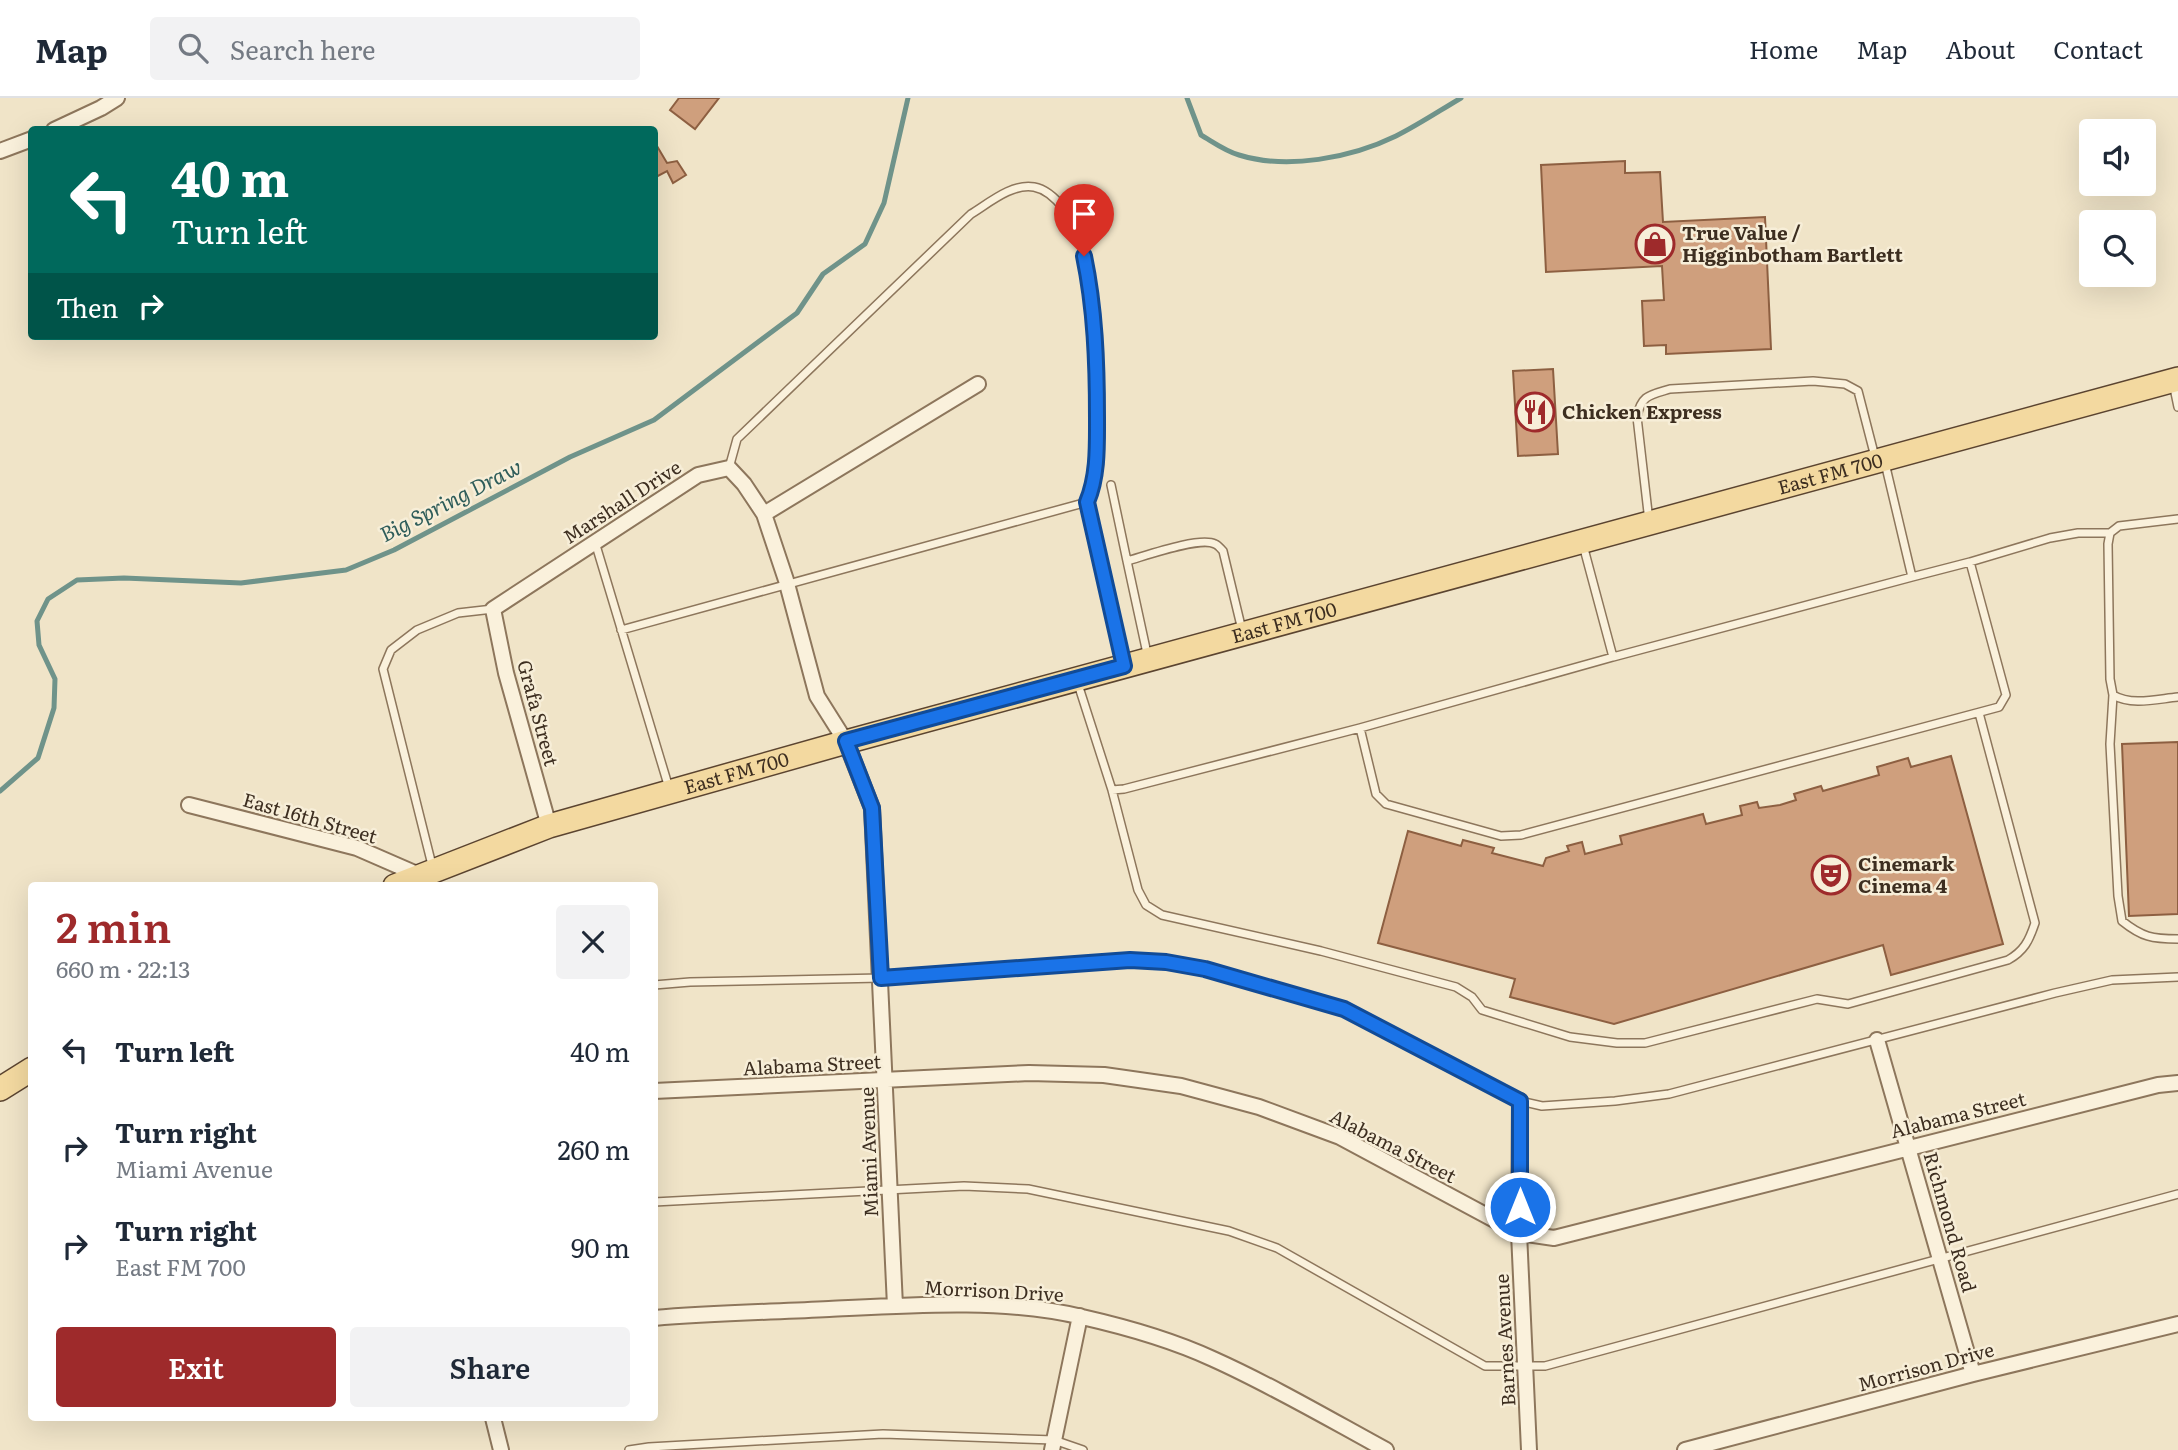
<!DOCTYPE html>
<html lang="en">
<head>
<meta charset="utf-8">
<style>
	:root { --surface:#fff; --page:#f2f2f3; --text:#1f2937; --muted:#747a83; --line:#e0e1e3; --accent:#9e2a2b }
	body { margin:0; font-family:Literata,serif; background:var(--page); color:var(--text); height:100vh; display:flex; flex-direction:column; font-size:26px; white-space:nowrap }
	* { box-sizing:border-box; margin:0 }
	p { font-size:23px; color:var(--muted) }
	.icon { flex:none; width:38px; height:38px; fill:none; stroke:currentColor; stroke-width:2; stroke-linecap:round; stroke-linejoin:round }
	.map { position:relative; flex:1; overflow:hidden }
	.sheet { position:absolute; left:28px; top:784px; width:630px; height:539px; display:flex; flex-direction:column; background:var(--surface); border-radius:7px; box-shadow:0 7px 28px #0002 }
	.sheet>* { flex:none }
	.guide { position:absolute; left:28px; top:28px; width:630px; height:214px; border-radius:7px; box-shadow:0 7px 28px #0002; background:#00695c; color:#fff; overflow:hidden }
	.tools { position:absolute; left:2079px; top:21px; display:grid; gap:14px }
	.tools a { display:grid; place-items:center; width:77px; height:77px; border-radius:7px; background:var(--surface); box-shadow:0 7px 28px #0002; font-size:35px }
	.pin { position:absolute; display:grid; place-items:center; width:60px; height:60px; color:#fff; margin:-72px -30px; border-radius:50% 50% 50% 0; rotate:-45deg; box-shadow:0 0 7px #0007 }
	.pin .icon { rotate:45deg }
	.me { position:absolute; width:77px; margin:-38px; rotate:0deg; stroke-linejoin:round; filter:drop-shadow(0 0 5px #0008) }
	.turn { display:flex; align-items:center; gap:24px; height:147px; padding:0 28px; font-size:32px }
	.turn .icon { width:91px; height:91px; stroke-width:2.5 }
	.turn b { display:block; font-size:49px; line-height:60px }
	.then { display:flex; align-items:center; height:66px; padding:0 28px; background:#0003; gap:14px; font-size:26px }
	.round { display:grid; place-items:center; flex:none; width:74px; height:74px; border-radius:7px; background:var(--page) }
	.overview { display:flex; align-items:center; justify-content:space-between; height:119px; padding:0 28px }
	h1 { font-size:42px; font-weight:600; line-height:52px; color:var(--accent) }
	.action { display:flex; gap:14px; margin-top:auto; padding:14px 28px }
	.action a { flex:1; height:80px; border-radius:7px; background:var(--accent); color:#fff; font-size:28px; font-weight:600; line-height:80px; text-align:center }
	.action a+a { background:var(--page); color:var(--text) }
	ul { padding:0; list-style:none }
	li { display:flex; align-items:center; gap:21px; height:98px; padding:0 28px }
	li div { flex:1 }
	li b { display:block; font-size:26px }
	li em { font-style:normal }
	header { display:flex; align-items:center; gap:42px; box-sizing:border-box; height:98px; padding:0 35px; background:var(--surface); border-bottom:2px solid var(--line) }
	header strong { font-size:33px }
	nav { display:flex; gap:38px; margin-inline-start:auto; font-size:24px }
	.search { width:490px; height:63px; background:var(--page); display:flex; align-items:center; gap:18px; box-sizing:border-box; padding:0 24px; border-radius:7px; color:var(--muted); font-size:26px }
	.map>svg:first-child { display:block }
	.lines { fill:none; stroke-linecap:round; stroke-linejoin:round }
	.stream { stroke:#6f938a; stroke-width:5 }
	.building { fill:#cf9f7d; stroke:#8d5f41; stroke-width:2 }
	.lane-casing { stroke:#8d765c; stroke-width:10 }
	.street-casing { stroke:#8d765c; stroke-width:18 }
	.primary-casing { stroke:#5b4430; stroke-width:26 }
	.lane { stroke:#faf1dc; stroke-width:7 }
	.street { stroke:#faf1dc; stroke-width:14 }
	.primary { stroke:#f3d9a0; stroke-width:23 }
	.route-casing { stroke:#114b97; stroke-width:18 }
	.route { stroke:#1a73e8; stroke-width:12 }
	.labels { text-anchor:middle; stroke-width:5; stroke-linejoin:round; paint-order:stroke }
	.poi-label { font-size:19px; font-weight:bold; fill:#3d2e20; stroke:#f7eed8; text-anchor:start }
	.street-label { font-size:19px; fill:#3d2e20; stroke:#f7eed8 }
	.water-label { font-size:21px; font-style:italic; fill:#2f5d5a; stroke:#f7eed8 }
</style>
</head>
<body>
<header>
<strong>Map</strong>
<div class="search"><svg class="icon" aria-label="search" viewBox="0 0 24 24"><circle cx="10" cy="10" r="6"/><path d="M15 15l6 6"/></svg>Search here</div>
<nav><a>Home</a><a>Map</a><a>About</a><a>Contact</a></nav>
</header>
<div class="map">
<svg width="2178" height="1352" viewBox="0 0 2178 1352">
	<rect width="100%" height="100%" fill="#f0e4c8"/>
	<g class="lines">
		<path class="stream" d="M1187 0 1201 37C1213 44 1225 53 1239 57 1287 72 1351 60 1396 38 1418 27 1439 13 1461 0
			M0 693 38 660 54 610 55 581 39 547 37 523 48 501 77 482 124 480 241 485 346 472 394 452 570 359 654 322 797 215 823 176 865 146 884 105 908 0"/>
	</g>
	<path class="building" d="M679 0H719L695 31 670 12Z
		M654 43 667 65 677 63 686 77 673 85 667 73 654 80Z
		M1625 63V75L1660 74 1663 124 1765 119 1771 251 1666 256V247L1644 248 1642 203 1664 202 1662 168 1546 174 1541 67Z
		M1553 271 1558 356 1518 358 1513 273Z
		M2178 644V816L2129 818 2122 646Z
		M1951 658 2003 846 1891 877 1883 847 1614 926 1510 899 1515 881 1378 845 1408 733 1461 748 1463 742 1494 750 1492 755 1543 768 1546 760 1569 753 1567 748 1582 744 1585 756 1622 746 1620 738 1703 716 1706 726 1742 717 1740 708 1757 704 1759 710 1780 707 1796 702 1794 696 1821 688 1823 693 1879 677 1877 669 1908 660 1911 669Z"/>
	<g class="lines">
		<defs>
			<path id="lane" d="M2173 285 2178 309
				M1111 387 1127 463
				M1087 404 1123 564
				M2178 421 2119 428 2110 435 2108 446 2110 581 2113 597C2132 608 2157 601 2178 599
				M1649 423 1637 319C1641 297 1650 297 1670 291L1813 283 1845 286 1858 293 1875 359
				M595 444 669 690
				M1583 447 1613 559 1912 479 1885 365
				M1970 464 2050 440 2078 435H2110
				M621 532 1087 404C1098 378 1097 348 1097 320 1097 280 1096 247 1091 207 1089 186 1088 164 1081 144 1075 124 1056 93 1034 89 1012 85 989 105 971 116L737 341 729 370
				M1148 560 1127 463C1145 458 1200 438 1215 446 1218 447 1221 451 1223 453L1242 532
				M1077 583 1112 692 1124 691 1360 630 1613 559
				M2113 597 2110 646 2118 798 2122 823C2142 839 2152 841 2178 841
				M1360 630 1376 696 1386 706 1501 738 1521 737 1999 609 2006 597 1970 464 1912 479
				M1112 692 1138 792 1146 807 1162 817 1321 853 1456 889 1472 899 1482 912 1570 939 1617 945H1645L1817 901 1848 906 2008 862C2024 853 2029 843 2035 825L1979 615
				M433 771 383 571 391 552 417 532 458 515 493 511
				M654 887 690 884 881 880 1130 862 1166 864 1205 871 1344 911 1520 1003 1542 1008 1615 1003 1669 996 2055 895 2112 882 2178 879
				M654 1104 964 1088 1028 1091 1229 1133 1277 1150 1485 1268H1545L2178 1096
				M629 1352 649 1349 883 1336 1054 1342 1083 1352"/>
			<path id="street" d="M54 32 101 10 117 0
				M0 53 32 41
				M764 416 786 482 817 598 846 644 872 710 895 1208
				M189 707 357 750 419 777 420 779
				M549 728 506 575 493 511 698 377 729 370 744 386 764 416 978 286
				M1877 942 1973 1276
				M654 993 1029 975 1104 977 1181 988 1259 1009 1340 1039 1519 1135 1554 1140 2158 987 2178 985
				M1520 1003 1519 1135 1529 1352
				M654 1220C712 1215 771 1214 829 1211 909 1207 1004 1200 1082 1219 1126 1229 1172 1242 1213 1261 1273 1288 1329 1321 1386 1352
				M493 1320 501 1352
				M1052 1352 1080 1218
				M1685 1352 1973 1276 2178 1226"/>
			<g id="primary">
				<path id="s1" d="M395 788 549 728 846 644 2178 281"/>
				<path d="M0 991 32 971"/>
			</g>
		</defs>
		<use href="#lane" class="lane-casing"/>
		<use href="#street" class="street-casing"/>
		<use href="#primary" class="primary-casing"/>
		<use href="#lane" class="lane"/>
		<use href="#street" class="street"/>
		<use href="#primary" class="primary"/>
	</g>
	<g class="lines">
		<defs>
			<path id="route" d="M1084 158C1095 211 1097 265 1097 319 1097 348 1098 378 1087 404L1124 568 846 643 872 710 881 880 1130 862 1166 864 1205 871 1344 911 1520 1003V1109"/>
		</defs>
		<use href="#route" class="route-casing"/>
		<use href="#route" class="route"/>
	</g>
	<defs>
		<symbol id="shop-ring" viewBox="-11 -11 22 22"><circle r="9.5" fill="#f7eed8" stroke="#9e2a2b" stroke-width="1.5"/><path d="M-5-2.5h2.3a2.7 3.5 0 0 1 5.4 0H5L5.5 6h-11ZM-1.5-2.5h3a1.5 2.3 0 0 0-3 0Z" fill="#9e2a2b"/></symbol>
		<symbol id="restaurant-ring" viewBox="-11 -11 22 22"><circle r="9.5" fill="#f7eed8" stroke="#9e2a2b" stroke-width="1.5"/><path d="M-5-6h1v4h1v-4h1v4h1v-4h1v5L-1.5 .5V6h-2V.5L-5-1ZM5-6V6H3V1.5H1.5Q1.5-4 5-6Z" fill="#9e2a2b"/></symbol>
		<symbol id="theatre-ring" viewBox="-11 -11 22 22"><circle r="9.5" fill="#f7eed8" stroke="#9e2a2b" stroke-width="1.5"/><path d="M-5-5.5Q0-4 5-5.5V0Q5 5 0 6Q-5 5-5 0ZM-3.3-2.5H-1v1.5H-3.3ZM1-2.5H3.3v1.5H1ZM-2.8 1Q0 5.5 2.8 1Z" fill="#9e2a2b"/></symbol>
	</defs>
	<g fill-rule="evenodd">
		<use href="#shop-ring" x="1633" y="124" width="44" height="44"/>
		<use href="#restaurant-ring" x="1513" y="292" width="44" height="44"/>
		<use href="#theatre-ring" x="1809" y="755" width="44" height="44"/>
	</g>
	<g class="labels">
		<g class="poi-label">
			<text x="1682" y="142">True Value /<tspan x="1682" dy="22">Higginbotham Bartlett</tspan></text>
			<text x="1562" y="321">Chicken Express</text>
			<text x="1858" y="773">Cinemark<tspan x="1858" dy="22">Cinema 4</tspan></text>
		</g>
		<g class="street-label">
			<text dy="7" stroke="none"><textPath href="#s1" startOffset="1494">East FM 700</textPath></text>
			<text transform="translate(622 404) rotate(-33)" y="7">Marshall Drive</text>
			<text dy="7" stroke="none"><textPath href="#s1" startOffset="928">East FM 700</textPath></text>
			<text transform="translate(538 615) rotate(75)" y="7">Grafa Street</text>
			<text dy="7" stroke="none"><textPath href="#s1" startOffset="360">East FM 700</textPath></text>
			<text transform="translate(310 720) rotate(16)" y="7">East 16th Street</text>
			<text transform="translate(812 967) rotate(-3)" y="7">Alabama Street</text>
			<text transform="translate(1958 1017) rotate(-14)" y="7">Alabama Street</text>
			<text transform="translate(1393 1048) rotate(27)" y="7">Alabama Street</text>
			<text transform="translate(869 1054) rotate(-92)" y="7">Miami Avenue</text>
			<text transform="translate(1950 1124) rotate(74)" y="7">Richmond Road</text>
			<text transform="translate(994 1193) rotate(3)" y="7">Morrison Drive</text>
			<text transform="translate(1505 1242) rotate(-93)" y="7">Barnes Avenue</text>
			<text transform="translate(1926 1269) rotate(-15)" y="7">Morrison Drive</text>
		</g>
		<g class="water-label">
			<text transform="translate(451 403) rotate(-27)" y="7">Big Spring Draw</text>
		</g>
	</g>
</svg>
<div class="tools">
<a><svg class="icon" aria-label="sound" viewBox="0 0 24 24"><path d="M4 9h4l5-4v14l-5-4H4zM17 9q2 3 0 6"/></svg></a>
<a><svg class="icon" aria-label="search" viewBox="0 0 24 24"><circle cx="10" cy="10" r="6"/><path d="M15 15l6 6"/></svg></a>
</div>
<div class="pin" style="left:1084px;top:158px;background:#d93025"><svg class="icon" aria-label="arrive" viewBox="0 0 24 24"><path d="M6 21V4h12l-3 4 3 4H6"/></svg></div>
<svg class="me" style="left:1520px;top:1109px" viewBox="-20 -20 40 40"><circle r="17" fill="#1a73e8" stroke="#fff" stroke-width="3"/><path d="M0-11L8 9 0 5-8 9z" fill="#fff"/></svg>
<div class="guide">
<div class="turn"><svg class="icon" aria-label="left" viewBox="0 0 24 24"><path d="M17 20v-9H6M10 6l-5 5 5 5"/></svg><div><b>40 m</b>Turn left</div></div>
<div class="then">Then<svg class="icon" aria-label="right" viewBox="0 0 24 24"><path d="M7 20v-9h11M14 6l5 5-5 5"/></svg></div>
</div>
<section class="sheet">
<div class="overview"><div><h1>2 min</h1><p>660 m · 22:13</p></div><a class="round"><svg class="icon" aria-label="close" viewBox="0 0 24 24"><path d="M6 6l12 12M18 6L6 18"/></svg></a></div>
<ul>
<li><svg class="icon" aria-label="left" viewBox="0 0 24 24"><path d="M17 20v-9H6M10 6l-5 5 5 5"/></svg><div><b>Turn left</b></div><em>40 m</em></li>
<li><svg class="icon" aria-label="right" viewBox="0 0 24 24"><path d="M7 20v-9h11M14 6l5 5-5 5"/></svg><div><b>Turn right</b><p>Miami Avenue</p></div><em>260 m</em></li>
<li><svg class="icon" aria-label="right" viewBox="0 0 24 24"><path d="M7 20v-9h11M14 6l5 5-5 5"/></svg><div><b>Turn right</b><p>East FM 700</p></div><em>90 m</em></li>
</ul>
<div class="action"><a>Exit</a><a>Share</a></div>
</section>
</div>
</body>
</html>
